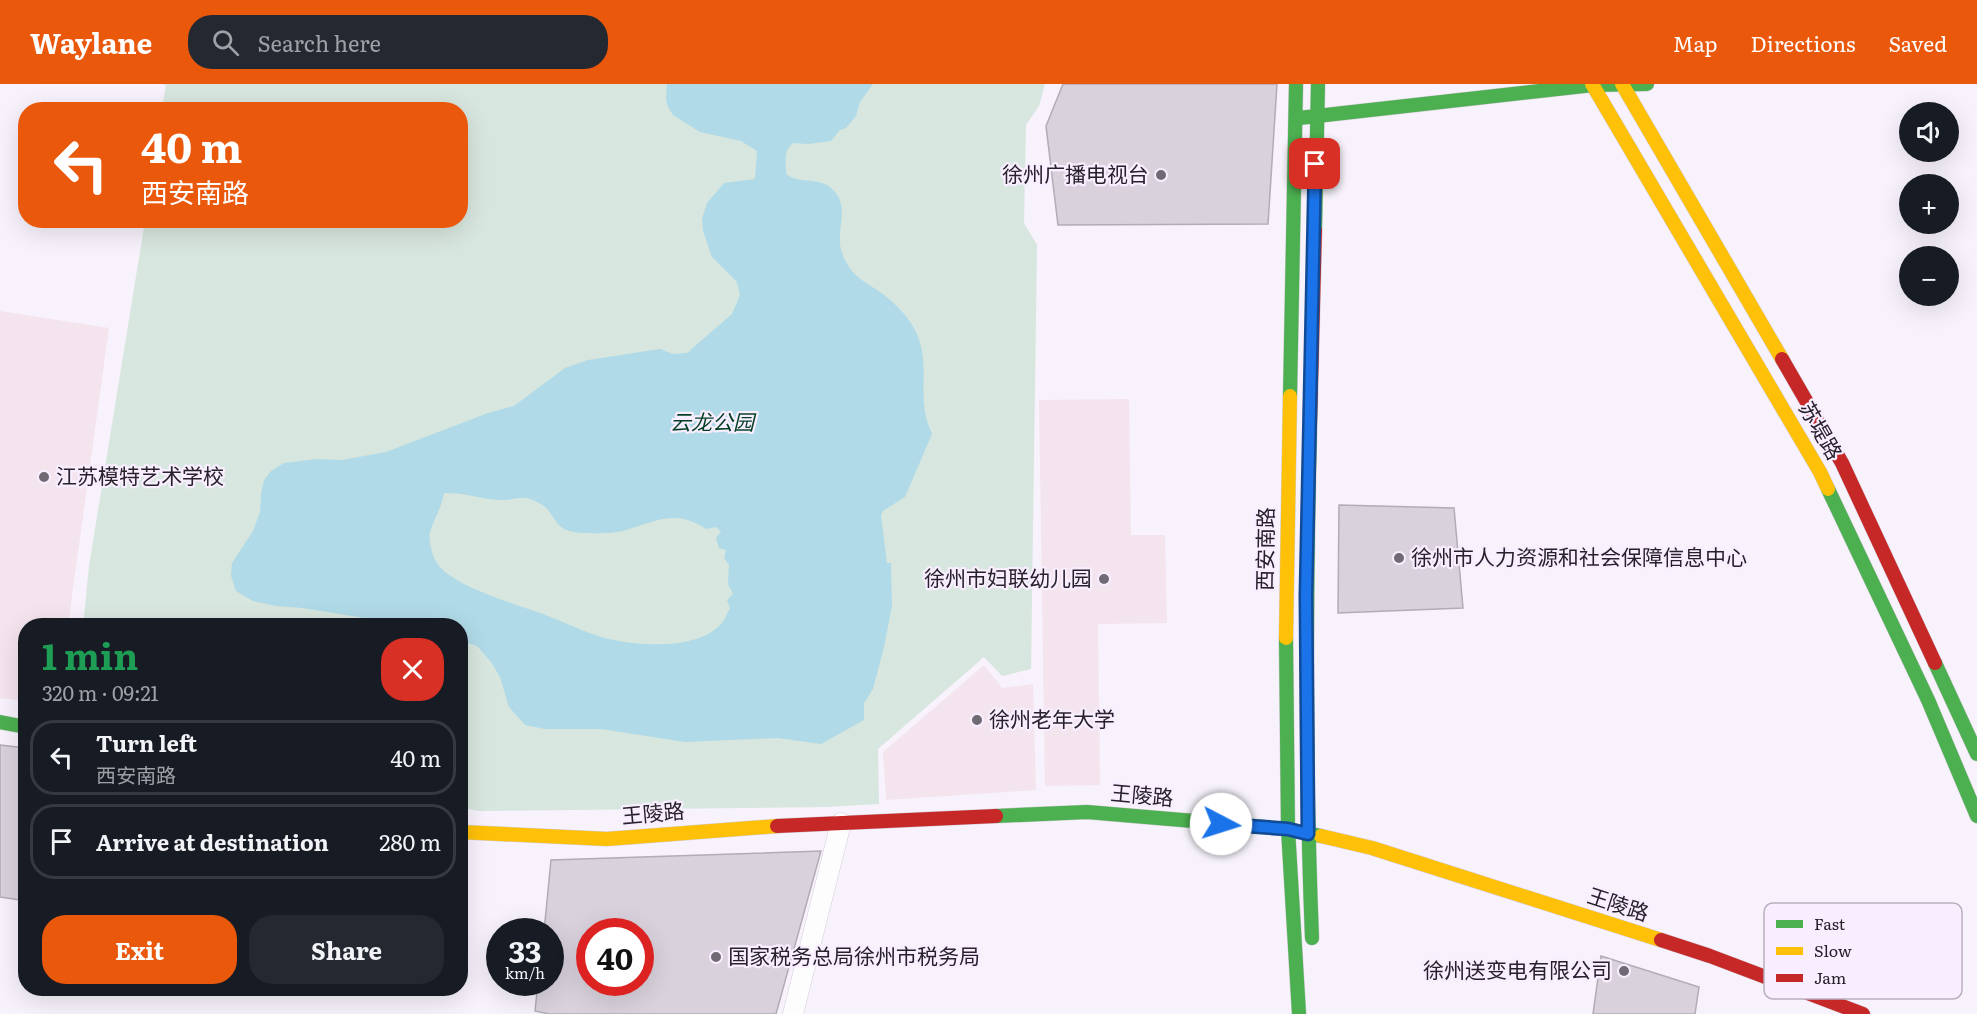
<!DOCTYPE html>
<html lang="en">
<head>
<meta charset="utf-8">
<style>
	:root { --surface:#171b24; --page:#242831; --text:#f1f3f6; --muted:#9ea1a6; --line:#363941; --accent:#ea580c }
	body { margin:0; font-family:Literata,"Noto Sans SC",serif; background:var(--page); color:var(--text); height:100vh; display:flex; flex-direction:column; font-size:22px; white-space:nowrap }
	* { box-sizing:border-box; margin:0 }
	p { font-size:20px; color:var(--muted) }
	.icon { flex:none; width:33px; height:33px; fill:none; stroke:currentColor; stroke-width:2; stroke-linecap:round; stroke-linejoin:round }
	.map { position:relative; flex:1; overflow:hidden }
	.panel { position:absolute; left:18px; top:534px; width:450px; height:378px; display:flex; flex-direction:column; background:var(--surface); border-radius:24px; box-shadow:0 6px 24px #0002 }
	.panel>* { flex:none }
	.banner { position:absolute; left:18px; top:18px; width:450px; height:126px; border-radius:24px; box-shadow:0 6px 24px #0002; background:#ea580c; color:#fff; overflow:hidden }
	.tools { position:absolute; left:1899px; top:18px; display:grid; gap:12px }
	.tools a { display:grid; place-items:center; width:60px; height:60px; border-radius:50%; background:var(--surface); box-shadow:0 6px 24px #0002; font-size:30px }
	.speed { position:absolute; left:486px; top:834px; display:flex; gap:12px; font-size:30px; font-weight:700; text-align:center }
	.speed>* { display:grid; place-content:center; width:78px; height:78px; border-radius:50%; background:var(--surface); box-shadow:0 6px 24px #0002; line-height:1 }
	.speed small { font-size:15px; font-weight:400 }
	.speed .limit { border:9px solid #d22; background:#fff; color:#111 }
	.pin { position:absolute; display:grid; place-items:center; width:51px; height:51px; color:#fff; margin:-26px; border-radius:12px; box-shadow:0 3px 9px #0006 }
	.me { position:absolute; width:66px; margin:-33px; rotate:95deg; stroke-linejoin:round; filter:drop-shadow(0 0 4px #0008) }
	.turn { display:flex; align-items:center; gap:21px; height:126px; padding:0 24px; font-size:27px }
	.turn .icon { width:78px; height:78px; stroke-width:2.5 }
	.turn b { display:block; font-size:42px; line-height:51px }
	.round { display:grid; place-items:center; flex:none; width:63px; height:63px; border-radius:24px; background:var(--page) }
	.summary { display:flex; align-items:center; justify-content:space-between; height:102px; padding:0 24px }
	h1 { font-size:36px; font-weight:700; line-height:45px; color:#1e9e55 }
	.primary-button { display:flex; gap:12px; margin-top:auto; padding:12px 24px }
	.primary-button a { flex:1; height:69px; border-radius:24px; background:var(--accent); color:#fff; font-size:24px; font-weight:700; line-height:69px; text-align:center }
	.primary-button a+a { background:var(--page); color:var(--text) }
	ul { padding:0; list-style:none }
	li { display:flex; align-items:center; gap:18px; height:75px; margin:0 12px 9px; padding:0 12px; border:3px solid var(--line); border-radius:24px }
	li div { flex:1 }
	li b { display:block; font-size:22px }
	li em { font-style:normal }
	header { display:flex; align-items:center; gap:36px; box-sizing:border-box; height:84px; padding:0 30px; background:var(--accent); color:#fff }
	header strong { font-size:28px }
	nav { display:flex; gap:33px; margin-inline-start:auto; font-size:21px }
	.search { width:420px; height:54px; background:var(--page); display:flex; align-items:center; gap:15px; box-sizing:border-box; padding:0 21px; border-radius:24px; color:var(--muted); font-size:22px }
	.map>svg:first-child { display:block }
	.education { fill:#f4e4ee }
	.green { fill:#d7e6de }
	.water { fill:#b0dae7; fill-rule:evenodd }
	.building { fill:#d9d2dd; stroke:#b1acb5; stroke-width:1.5; fill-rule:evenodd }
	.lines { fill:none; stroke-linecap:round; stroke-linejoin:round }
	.street-casing { stroke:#d2ccd6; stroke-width:21 }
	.fast-casing { stroke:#d2ccd6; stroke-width:15 }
	.slow-casing { stroke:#d2ccd6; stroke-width:15 }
	.jam-casing { stroke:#d2ccd6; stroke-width:15 }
	.street { stroke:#fefdfe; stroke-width:20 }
	.fast { stroke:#4caf50; stroke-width:14 }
	.slow { stroke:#ffc107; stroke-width:14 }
	.jam { stroke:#c62828; stroke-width:14 }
	.route-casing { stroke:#114b97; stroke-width:15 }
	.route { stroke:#1a73e8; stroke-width:10 }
	.poi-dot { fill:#706a74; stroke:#f8eeff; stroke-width:2 }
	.labels { text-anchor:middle; stroke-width:4.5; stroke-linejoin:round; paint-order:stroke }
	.poi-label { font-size:21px; fill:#27212b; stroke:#f8eeff; text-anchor:start }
	.park-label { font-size:21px; font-style:italic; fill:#023e22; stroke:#f8eeff }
	.street-label { font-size:21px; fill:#27212b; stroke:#f8eeff }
	.key { fill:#f8eeff; stroke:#b9b0bf; stroke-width:1.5 }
	.key-label { font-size:16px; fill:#27212b }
</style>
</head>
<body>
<header>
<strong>Waylane</strong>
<div class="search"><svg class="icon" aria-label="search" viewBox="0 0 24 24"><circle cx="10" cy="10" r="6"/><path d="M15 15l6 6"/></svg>Search here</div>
<nav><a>Map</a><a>Directions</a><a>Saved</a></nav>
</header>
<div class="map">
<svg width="1977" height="930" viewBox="0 0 1977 930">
	<rect width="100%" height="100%" fill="#f7f2fb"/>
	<path class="education" d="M0 227 109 244 68 541 26 542 25 617 0 614Z
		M1129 315 1131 451H1165L1167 539 1098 540 1100 701 1045 702 1039 316Z
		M984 581 1002 604 1033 600 1036 706 886 716 883 668Z"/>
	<path class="green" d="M162 0H1045L1039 22 1026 41 1024 139 1037 161 1031 585 1002 592 984 573 878 665 879 720 825 723 478 727 461 723 460 542H83L89 482 145 137 460 136V26L162 25 166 1Z"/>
	<path class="water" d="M667 0H873L860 18 856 32 846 44 840 46 831 57 808 60 793 59C783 67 786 78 786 90 800 101 819 92 832 105 852 123 834 147 842 169 852 197 870 198 890 216 901 225 915 241 919 256 928 280 920 308 926 333 927 339 930 344 932 350L905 413 883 427 881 432 887 479H891L892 522 884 563 873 605 864 619V636L821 660 778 654 685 658 601 645H545L525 641 509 623 500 593 491 578 477 562 461 557 460 542 406 541 303 524 276 522 253 517 236 507 231 492 232 479 253 447 260 428 261 410 264 396 271 387 284 379 317 375 342 376 386 368 488 329 514 322 565 284 588 276 660 265 673 270 687 269 732 230 740 211 737 198 712 173 703 147 702 135 707 119 724 99 755 95 757 67 741 57 700 48 673 31 668 23 666 15ZM444 409C464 408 483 416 503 416 511 416 519 413 526 414 530 414 535 417 539 419 559 429 549 447 582 449 594 449 610 450 623 447 654 438 675 424 706 445L716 443 721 448 716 454 719 464 726 466 724 474 729 481 728 500 733 510 727 516 730 524C727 529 725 536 721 540 696 568 630 562 598 552 577 545 556 534 534 527 509 518 451 501 437 479 432 472 428 455 430 448 435 433 441 425 444 409Z"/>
	<path class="building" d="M1063 0H1277L1268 140 1058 141 1046 42Z
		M1339 421 1454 424 1463 524 1338 529Z
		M0 661 26 664V817L0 813Z
		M821 767 776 930H549L535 927 538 898H550V848H544L551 776ZM590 848H640V898H590Z
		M1601 872 1699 903 1695 930H1593Z"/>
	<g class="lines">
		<defs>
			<path id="street" d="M793 930 841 739"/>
			<path id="fast" d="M1299 34 1593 1 1647 0
				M1315 146 1318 0
				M1290 312 1296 0
				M1310 342C1306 513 1305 683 1312 854
				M1828 405 1928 616 1977 732
				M1286 554 1288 745 1299 930
				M1935 579 1977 670
				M0 638 26 643
				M996 732 1087 728 1288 745 1321 752"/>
			<path id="slow" d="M1592 0 1820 388 1828 405
				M1622 0 1782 275
				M1286 554 1290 312
				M460 748 607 755 777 742
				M1321 752 1372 764 1661 856"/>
			<path id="jam" d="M1782 275 1842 379 1935 579
				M1310 342 1315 146
				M777 742 996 732
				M1661 856 1710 872 1863 930"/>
		</defs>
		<use href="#street" class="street-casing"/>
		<use href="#fast" class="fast-casing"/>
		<use href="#slow" class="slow-casing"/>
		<use href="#jam" class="jam-casing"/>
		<use href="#street" class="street"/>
		<use href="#fast" class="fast"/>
		<use href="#slow" class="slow"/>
		<use href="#jam" class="jam"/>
	</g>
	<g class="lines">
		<defs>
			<path id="route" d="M1221 740 1288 745 1308 750 1306 511 1315 80"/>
		</defs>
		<use href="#route" class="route-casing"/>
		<use href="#route" class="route"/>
	</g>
	<g class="poi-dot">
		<circle cx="1161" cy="91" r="6"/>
		<circle cx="44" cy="393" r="6"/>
		<circle cx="1399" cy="474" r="6"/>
		<circle cx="1104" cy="495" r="6"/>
		<circle cx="977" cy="636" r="6"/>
		<circle cx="716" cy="873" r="6"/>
		<circle cx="1624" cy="887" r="6"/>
	</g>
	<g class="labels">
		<g class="poi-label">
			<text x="1149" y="98" text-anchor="end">徐州广播电视台</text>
			<text x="56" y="400">江苏模特艺术学校</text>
			<text x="1411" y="481">徐州市人力资源和社会保障信息中心</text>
			<text x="1092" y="502" text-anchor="end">徐州市妇联幼儿园</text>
			<text x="989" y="643">徐州老年大学</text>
			<text x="728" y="880">国家税务总局徐州市税务局</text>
			<text x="1612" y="894" text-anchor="end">徐州送变电有限公司</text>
		</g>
		<g class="park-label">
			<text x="712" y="346">云龙公园</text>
		</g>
		<g class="street-label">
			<text transform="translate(1820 347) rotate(60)" y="7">苏堤路</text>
			<text transform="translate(1266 465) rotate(-89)" y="7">西安南路</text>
			<text transform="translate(1142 712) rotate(5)" y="7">王陵路</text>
			<text transform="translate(653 730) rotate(-5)" y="7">王陵路</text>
			<text transform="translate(1618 821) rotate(18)" y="7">王陵路</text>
		</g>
	</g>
	<rect x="1764" y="819" width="198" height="96" rx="9" class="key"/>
	<rect x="1776" y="836" width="27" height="8" fill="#4caf50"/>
	<rect x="1776" y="863" width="27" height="8" fill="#ffc107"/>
	<rect x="1776" y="890" width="27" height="8" fill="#c62828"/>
	<g class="key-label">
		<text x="1814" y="846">Fast</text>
		<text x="1814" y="873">Slow</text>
		<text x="1814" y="900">Jam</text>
	</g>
</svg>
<div class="tools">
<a><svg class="icon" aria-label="sound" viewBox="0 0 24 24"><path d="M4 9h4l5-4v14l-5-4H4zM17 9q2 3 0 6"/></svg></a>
<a>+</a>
<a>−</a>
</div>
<div class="speed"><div>33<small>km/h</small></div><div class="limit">40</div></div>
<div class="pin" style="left:1315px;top:80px;background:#d93025"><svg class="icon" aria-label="arrive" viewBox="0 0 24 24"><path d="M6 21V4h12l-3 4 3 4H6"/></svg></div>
<svg class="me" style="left:1221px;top:740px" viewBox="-20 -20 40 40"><circle r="19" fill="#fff"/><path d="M0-13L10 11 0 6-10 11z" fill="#1a73e8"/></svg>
<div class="banner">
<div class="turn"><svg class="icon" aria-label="left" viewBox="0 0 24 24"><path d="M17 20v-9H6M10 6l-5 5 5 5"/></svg><div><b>40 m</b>西安南路</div></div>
</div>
<section class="panel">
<div class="summary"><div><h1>1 min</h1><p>320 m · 09:21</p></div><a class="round" style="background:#d93025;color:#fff"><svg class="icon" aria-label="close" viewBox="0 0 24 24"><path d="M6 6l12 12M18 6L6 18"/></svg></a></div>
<ul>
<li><svg class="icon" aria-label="left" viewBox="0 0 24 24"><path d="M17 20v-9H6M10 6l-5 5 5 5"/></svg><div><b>Turn left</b><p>西安南路</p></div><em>40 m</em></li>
<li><svg class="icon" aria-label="arrive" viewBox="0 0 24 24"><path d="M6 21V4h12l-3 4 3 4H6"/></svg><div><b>Arrive at destination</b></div><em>280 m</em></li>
</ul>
<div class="primary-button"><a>Exit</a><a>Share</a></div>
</section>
</div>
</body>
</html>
